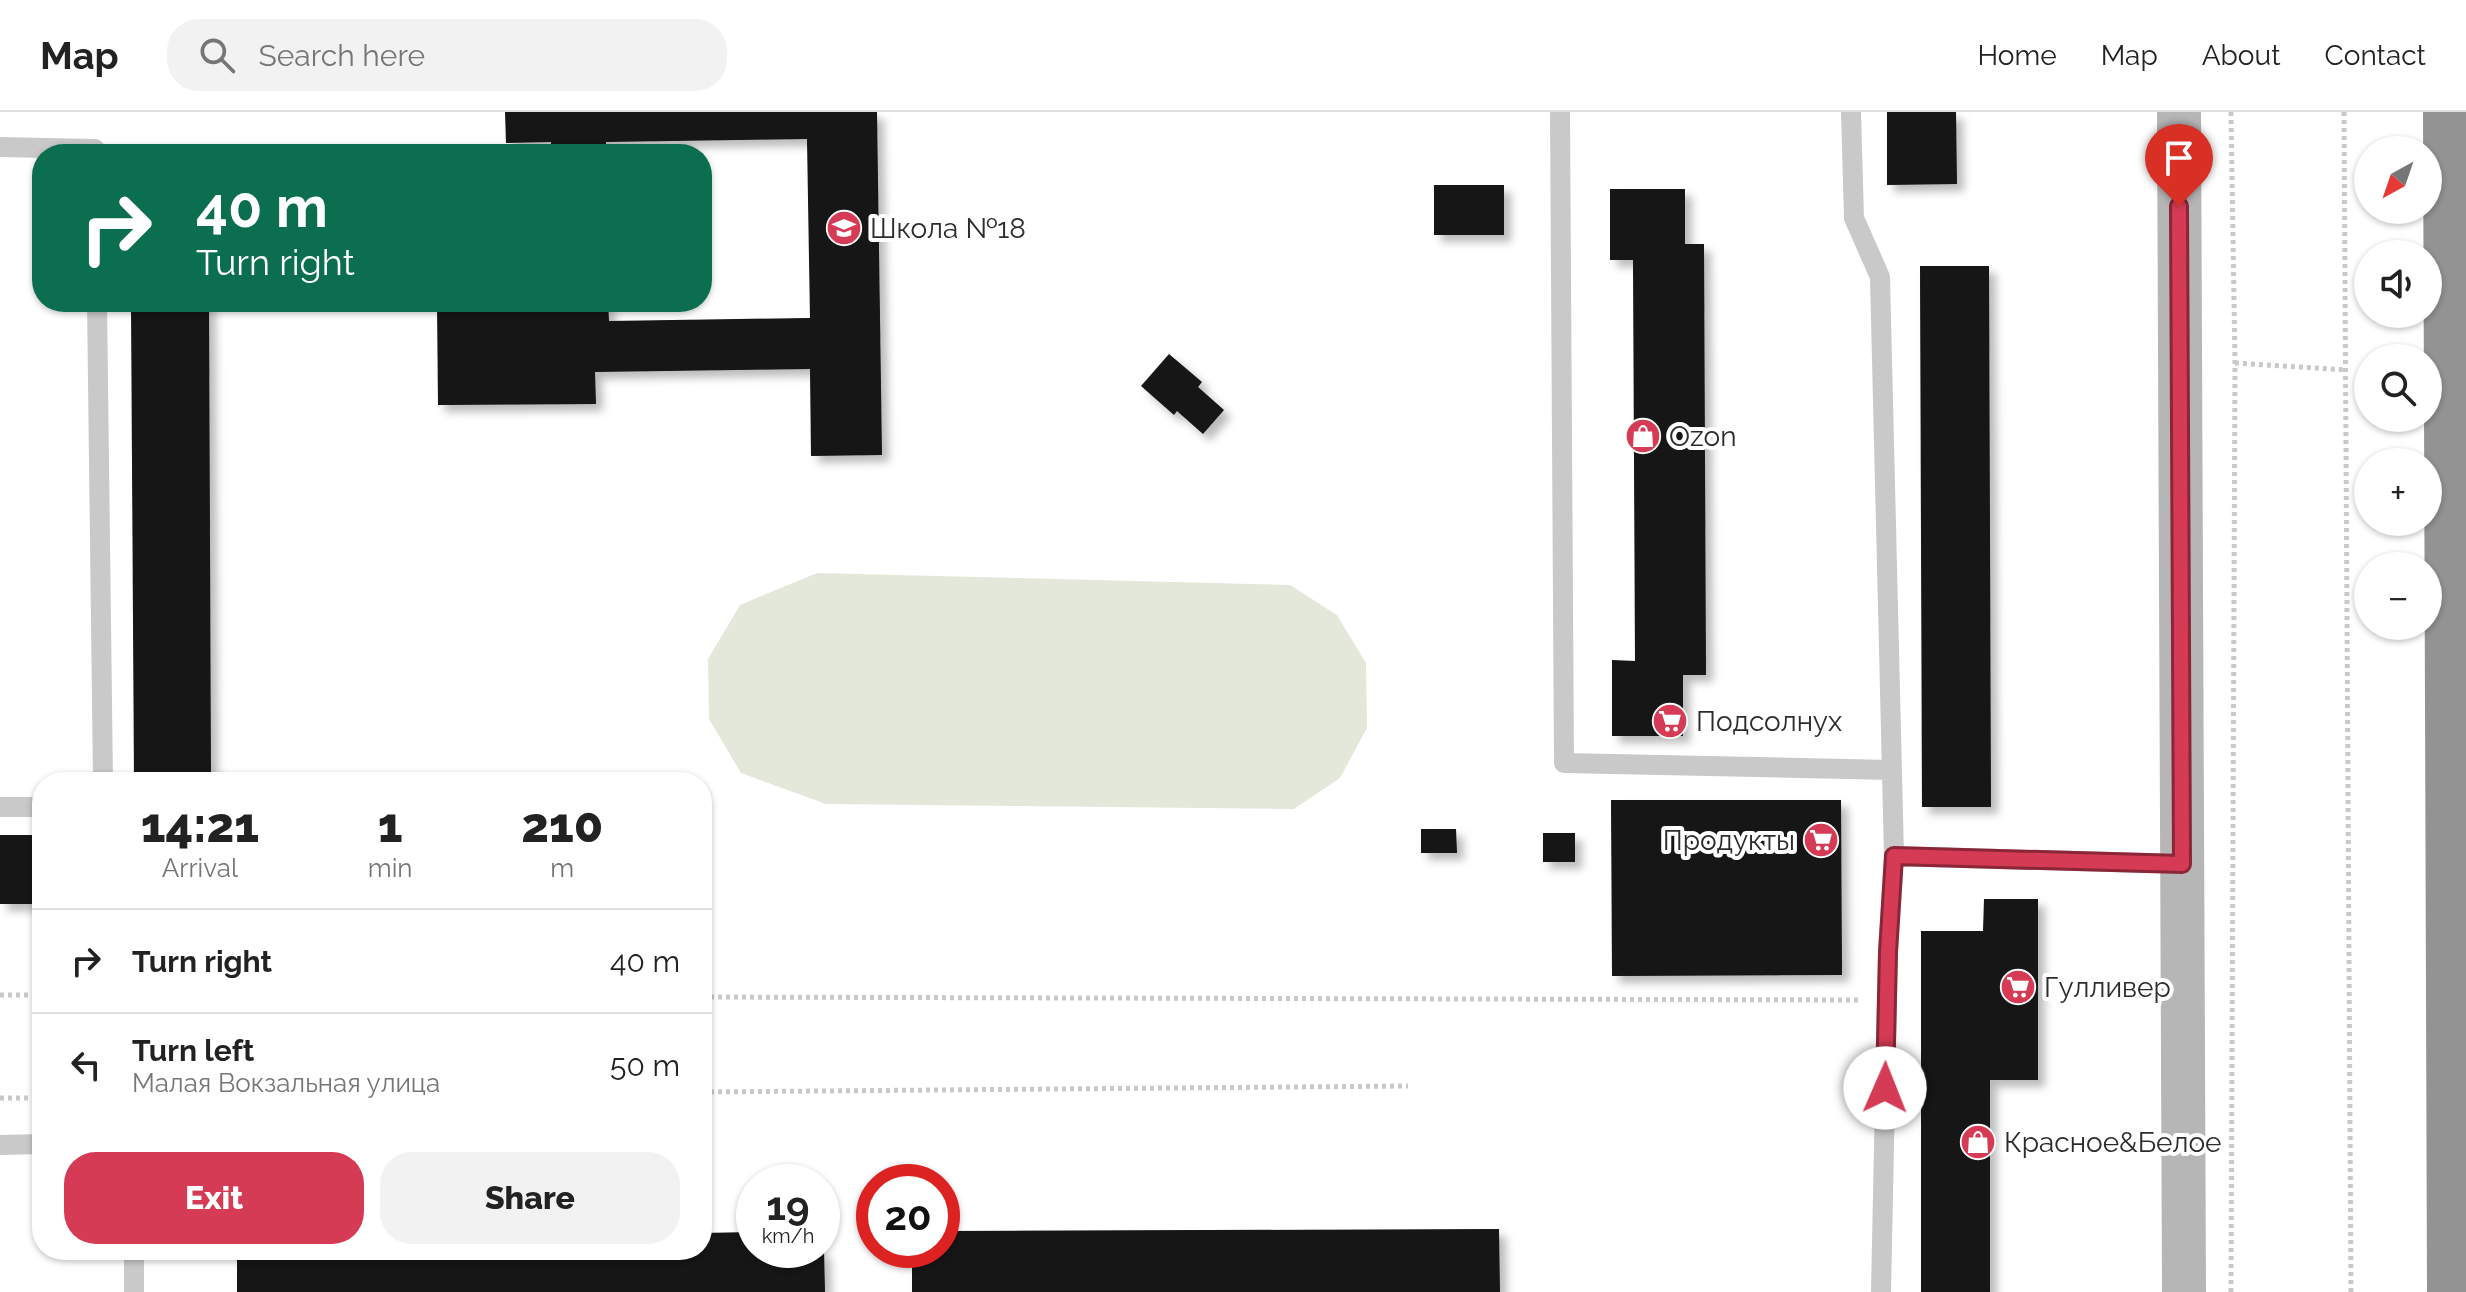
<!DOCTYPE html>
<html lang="en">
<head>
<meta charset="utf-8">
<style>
	:root { --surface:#fff; --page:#f2f2f2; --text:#222; --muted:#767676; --line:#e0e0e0; --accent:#d53b54 }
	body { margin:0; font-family:Raleway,sans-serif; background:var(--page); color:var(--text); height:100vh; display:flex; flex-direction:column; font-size:30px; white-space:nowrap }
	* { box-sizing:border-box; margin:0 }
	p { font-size:26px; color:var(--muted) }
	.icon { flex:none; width:44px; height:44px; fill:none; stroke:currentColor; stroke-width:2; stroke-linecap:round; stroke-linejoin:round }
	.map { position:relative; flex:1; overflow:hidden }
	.side { position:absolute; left:32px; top:660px; width:680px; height:488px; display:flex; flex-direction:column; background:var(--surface); border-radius:32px; box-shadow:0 2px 6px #0004 }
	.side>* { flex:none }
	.top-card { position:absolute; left:32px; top:32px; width:680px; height:168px; border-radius:32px; box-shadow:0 2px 6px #0004; background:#0b6e4f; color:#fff; overflow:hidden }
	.needle { width:52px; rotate:220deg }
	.tools { position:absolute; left:2354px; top:24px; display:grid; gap:16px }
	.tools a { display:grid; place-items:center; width:88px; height:88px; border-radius:50%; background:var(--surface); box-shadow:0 2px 6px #0004; font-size:40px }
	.speed { position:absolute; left:736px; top:1052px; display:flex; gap:16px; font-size:40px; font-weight:700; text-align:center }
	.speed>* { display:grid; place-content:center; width:104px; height:104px; border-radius:50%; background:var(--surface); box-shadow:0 2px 6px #0004; line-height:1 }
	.speed small { font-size:20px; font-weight:400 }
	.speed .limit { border:12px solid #d22; background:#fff; color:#111 }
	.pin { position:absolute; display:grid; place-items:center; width:68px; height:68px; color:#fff; margin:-82px -34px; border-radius:50% 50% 50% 0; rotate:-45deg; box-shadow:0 0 8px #0007 }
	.pin .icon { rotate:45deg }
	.me { position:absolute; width:88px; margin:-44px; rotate:1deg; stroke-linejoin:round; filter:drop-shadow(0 0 6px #0008) }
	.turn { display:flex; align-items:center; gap:28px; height:168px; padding:0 32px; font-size:36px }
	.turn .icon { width:104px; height:104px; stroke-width:2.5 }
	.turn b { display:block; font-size:56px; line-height:68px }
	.eta { display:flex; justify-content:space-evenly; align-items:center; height:136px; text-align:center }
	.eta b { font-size:48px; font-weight:800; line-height:56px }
	.action { display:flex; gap:16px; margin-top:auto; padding:16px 32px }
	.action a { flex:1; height:92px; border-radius:32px; background:var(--accent); color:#fff; font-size:32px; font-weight:800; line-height:92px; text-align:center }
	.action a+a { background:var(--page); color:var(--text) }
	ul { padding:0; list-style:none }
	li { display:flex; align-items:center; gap:24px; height:104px; padding:0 32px; border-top:2px solid var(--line) }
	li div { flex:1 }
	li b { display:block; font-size:30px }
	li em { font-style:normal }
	header { display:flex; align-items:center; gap:48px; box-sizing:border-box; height:112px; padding:0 40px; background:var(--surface); border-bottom:2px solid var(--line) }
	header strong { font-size:38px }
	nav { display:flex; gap:44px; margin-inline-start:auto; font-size:28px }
	.search { width:560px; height:72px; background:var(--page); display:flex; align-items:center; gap:20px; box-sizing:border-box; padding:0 28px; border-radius:32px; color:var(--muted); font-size:30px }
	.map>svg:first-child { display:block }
	.green { fill:#e3e8da }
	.building { fill:#131313; filter:url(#shadow) }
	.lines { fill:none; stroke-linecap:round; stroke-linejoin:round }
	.path { stroke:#c9c9c9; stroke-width:5; stroke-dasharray:4 4; stroke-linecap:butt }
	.lane { stroke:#c9c9c9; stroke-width:20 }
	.secondary { stroke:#b6b6b6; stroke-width:44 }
	.highway { stroke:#939393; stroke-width:44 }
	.route-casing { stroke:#8a2637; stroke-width:20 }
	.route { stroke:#d53b54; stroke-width:14 }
	.labels { text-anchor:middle; stroke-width:8; stroke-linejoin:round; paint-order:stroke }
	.poi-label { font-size:28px; fill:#2c2c2c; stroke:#fff; text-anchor:start }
</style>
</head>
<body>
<header>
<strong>Map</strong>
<div class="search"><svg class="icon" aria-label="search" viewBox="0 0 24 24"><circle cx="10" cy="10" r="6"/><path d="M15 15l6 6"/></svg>Search here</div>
<nav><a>Home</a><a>Map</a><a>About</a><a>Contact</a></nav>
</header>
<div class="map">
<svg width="2466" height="1180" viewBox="0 0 2466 1180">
	<defs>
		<filter id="shadow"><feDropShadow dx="7" dy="7" stdDeviation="4" flood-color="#0004"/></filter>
	</defs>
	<rect width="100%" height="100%" fill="#fff"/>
	<path class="green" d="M817 461 1290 473 1337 503 1366 551 1367 616 1340 666 1294 697 826 692 741 661 709 607 708 547 740 493Z"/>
	<path class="building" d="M505 0H877L882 343 811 344 810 257 595 260 596 292 438 293 437 190H608L609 209 810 206 807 27 606 30V42H551V30L506 31Z
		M1887 0H1956L1957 72 1887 73Z
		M1434 73H1504V123H1434Z
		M1610 77H1685V132H1704L1706 563H1683V624H1612V548L1635 549 1633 148H1610Z
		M1920 154H1989L1991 695H1922Z
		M131 190H209L211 669H134Z
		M1169 242 1202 270 1198 275 1224 298 1203 322 1177 299 1174 303 1141 274Z
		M1611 688H1841L1842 863 1612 864Z
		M1421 717H1456L1457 741H1421Z
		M1543 721H1575V750H1543Z
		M0 723H42V792H0Z
		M1984 787H2038V968H1990V1180H1921V819H1983Z
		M1499 1117 1500 1180H912V1138H942V1119Z
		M754 1120V1138H824L825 1180H237V1138H702V1121Z"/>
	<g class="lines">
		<path class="path" d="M2344 0 2351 1180
			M2235 251 2345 258
			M0 883H42
			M702 885 1861 888
			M702 980 1408 974
			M0 986H42
			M2231 1180 2235 251 2231 0"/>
		<path class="lane" d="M1560 0 1564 651 1892 658
			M1851 0 1854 106 1880 165 1894 744 2182 752
			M0 35 95 37V42
			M97 190 103 670
			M0 695H42
			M0 1033 42 1032
			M134 1138V1179
			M1881 1180 1888 840 1894 744"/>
		<path class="secondary" d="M2179 0 2184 1180"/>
		<path class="highway" d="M2445 0 2449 1180"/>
	</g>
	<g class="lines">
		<defs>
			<path id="route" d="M1885 976 1888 840 1894 744 2182 752 2179 94"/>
		</defs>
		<use href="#route" class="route-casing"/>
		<use href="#route" class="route"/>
	</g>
	<defs>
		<symbol id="school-disc" viewBox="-11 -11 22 22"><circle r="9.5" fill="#d53b54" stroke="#fff"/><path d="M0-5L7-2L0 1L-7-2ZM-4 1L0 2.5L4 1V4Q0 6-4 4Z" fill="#fff"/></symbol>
		<symbol id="shop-disc" viewBox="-11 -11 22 22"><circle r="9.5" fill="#d53b54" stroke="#fff"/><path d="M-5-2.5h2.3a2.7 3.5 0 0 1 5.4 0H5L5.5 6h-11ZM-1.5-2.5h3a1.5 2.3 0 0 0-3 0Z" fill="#fff"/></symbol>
		<symbol id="supermarket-disc" viewBox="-11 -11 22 22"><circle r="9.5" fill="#d53b54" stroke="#fff"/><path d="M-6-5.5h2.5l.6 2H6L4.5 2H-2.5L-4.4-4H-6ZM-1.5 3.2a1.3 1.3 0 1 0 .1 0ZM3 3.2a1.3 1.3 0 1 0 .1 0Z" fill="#fff"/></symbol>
	</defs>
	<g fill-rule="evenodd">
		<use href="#school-disc" x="824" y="96" width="40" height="40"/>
		<use href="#shop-disc" x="1623" y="304" width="40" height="40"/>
		<use href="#supermarket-disc" x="1650" y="589" width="40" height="40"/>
		<use href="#supermarket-disc" x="1801" y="708" width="40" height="40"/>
		<use href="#supermarket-disc" x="1998" y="855" width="40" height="40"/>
		<use href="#shop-disc" x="1958" y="1010" width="40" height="40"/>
	</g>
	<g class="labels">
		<g class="poi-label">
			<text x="870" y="126">Школа №18</text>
			<text x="1669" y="334">Ozon</text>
			<text x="1696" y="619">Подсолнух</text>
			<text x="1795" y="738" text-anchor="end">Продукты</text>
			<text x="2044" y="885">Гулливер</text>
			<text x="2004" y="1040">Красное&amp;Белое</text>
		</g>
	</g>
</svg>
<div class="tools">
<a><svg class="needle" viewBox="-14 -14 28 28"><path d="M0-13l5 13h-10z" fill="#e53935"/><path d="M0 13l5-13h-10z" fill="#767676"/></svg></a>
<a><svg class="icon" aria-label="sound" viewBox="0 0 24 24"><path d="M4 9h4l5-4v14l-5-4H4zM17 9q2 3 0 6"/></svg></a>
<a><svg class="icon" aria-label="search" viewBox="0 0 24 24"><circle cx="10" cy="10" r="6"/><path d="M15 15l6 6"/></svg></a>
<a>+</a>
<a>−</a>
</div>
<div class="speed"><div>19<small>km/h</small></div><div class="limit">20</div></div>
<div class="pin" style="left:2179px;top:94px;background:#d93025"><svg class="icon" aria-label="arrive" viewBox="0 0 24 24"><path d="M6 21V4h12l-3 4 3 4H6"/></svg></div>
<svg class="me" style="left:1885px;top:976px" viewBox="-20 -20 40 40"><circle r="19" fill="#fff"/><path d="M0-13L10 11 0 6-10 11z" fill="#d53b54"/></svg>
<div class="top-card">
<div class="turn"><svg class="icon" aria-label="right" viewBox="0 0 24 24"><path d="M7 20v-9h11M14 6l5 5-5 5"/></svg><div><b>40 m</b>Turn right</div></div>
</div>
<section class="side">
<div class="eta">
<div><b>14:21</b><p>Arrival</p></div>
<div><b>1</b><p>min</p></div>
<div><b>210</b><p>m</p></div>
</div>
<ul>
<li><svg class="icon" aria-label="right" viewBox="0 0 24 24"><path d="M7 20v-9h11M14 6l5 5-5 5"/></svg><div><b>Turn right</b></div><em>40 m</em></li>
<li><svg class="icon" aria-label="left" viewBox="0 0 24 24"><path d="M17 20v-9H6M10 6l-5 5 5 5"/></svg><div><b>Turn left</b><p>Малая Вокзальная улица</p></div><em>50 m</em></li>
</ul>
<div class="action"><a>Exit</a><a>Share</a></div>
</section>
</div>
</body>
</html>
